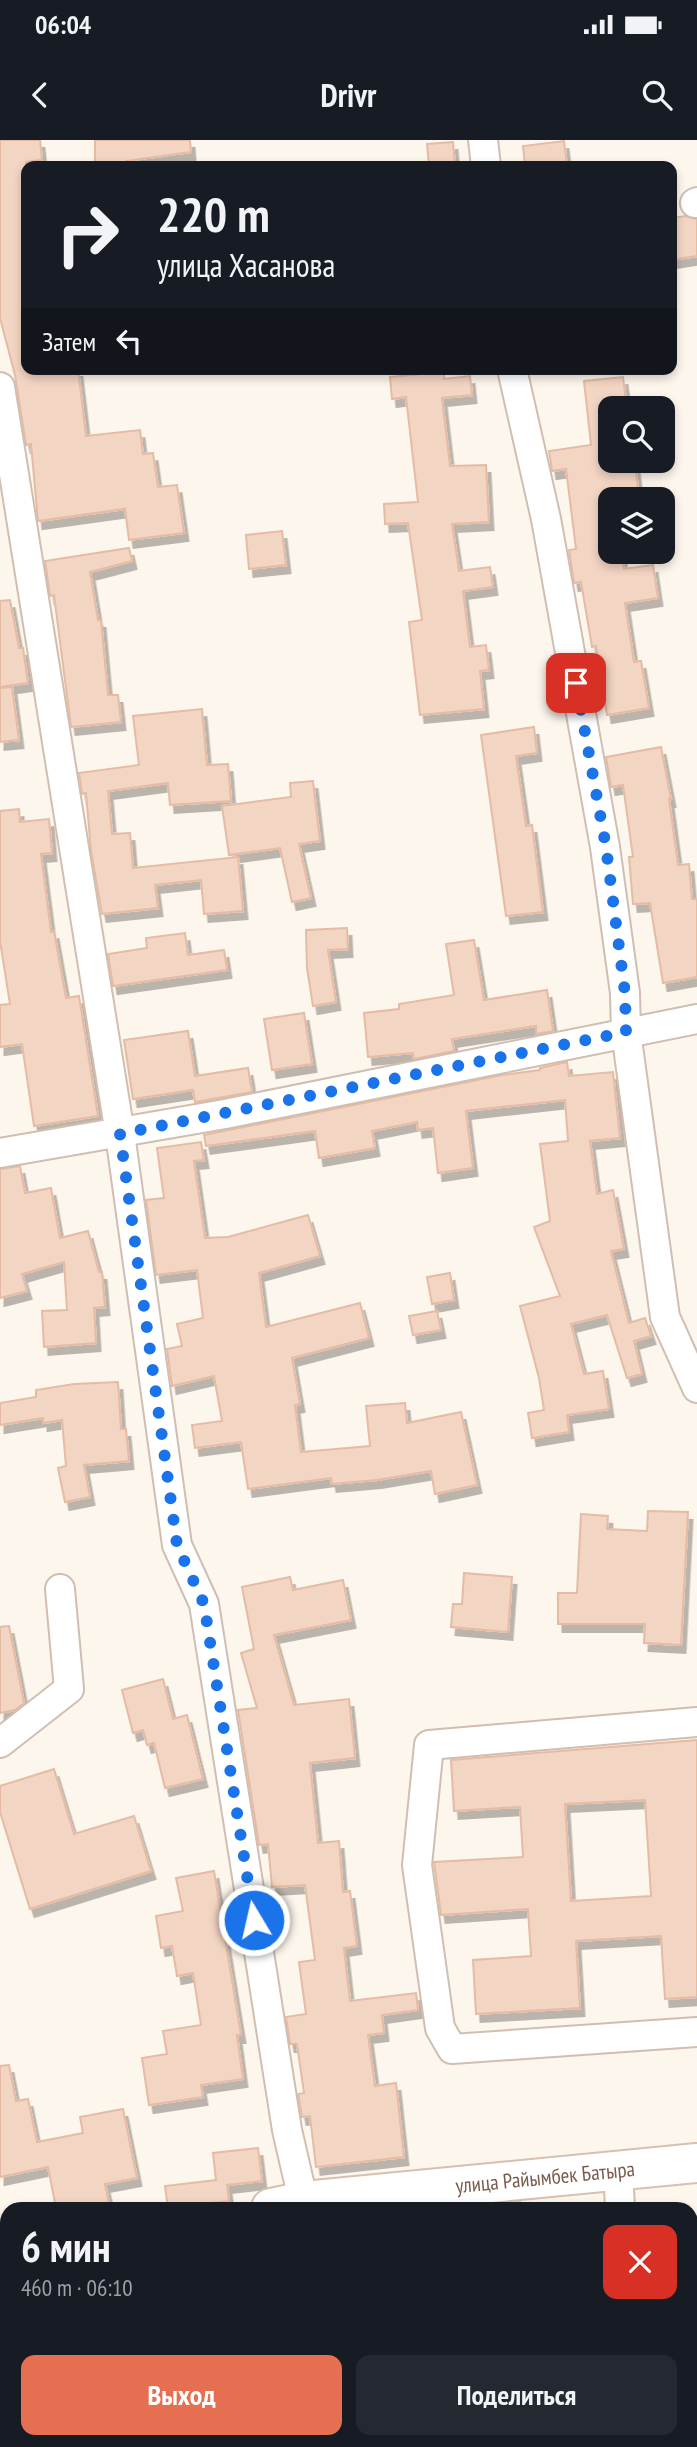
<!DOCTYPE html>
<html lang="ru">
<head>
<meta charset="utf-8">
<style>
	:root { --surface:#171b24; --page:#242831; --text:#f1f3f6; --muted:#9ea1a6; --accent:#e76f51 }
	body { margin:0; font-family:"PT Sans Narrow",sans-serif; background:var(--page); color:var(--text); height:100vh; display:flex; flex-direction:column; font-size:26px; white-space:nowrap }
	* { box-sizing:border-box; margin:0 }
	p { font-size:23px; color:var(--muted) }
	.icon { flex:none; width:38px; height:38px; fill:none; stroke:currentColor; stroke-width:2; stroke-linecap:round; stroke-linejoin:round }
	.map { position:relative; flex:1; overflow:hidden }
	.sheet { position:absolute; left:0px; top:2062px; width:698px; height:247px; display:flex; flex-direction:column; background:var(--surface); border-radius:21px 21px 0 0; box-shadow:0 4px 10px #0003 }
	.sheet>* { flex:none }
	.top-card { position:absolute; left:21px; top:21px; width:656px; height:214px; border-radius:14px; box-shadow:0 4px 10px #0003; background:#171b24; color:var(--text); overflow:hidden }
	.controls { position:absolute; left:598px; top:256px; display:grid; gap:14px }
	.controls a { display:grid; place-items:center; width:77px; height:77px; border-radius:14px; background:var(--surface); box-shadow:0 4px 10px #0003; font-size:35px }
	.pin { position:absolute; display:grid; place-items:center; width:60px; height:60px; color:#fff; margin:-30px; border-radius:14px; box-shadow:0 4px 10px #0006 }
	.me { position:absolute; width:77px; margin:-38px; rotate:351deg; stroke-linejoin:round; filter:drop-shadow(0 0 5px #0008) }
	.turn { display:flex; align-items:center; gap:24px; height:147px; padding:0 21px; font-size:32px }
	.turn .icon { width:91px; height:91px; stroke-width:2.5 }
	.turn b { display:block; font-size:49px; line-height:60px }
	.then { display:flex; align-items:center; height:66px; padding:0 21px; background:#0003; gap:14px; font-size:26px }
	.round { display:grid; place-items:center; flex:none; width:74px; height:74px; border-radius:14px; background:var(--page) }
	.head { display:flex; align-items:center; justify-content:space-between; height:119px; padding:0 21px }
	h1 { font-size:42px; font-weight:800; line-height:52px }
	.button { display:flex; gap:14px; margin-top:auto; padding:14px 21px }
	.button a { flex:1; height:80px; border-radius:14px; background:var(--accent); color:#fff; font-size:28px; font-weight:800; line-height:80px; text-align:center }
	.button a+a { background:var(--page); color:var(--text) }
	.status { display:flex; justify-content:space-between; align-items:center; height:49px; padding:0 35px; background:var(--surface); direction:ltr }
	.status svg { height:19px; fill:currentColor }
	header { display:flex; justify-content:space-between; align-items:center; height:91px; padding:0 21px; background:var(--surface); font-size:32px; font-weight:800 }
	.map>svg:first-child { display:block }
	.building { fill:#f3d5c3; stroke:#e6bba3; stroke-width:2; fill-rule:evenodd; filter:url(#shadow) }
	.lines { fill:none; stroke-linecap:round; stroke-linejoin:round }
	.street-casing { stroke:#d1beb0; stroke-width:32 }
	.secondary-casing { stroke:#d6c0b0; stroke-width:42 }
	.street { stroke:#fff; stroke-width:28 }
	.secondary { stroke:#fff; stroke-width:38 }
	.route { stroke:#1a73e8; stroke-width:12; stroke-dasharray:0 21.6 }
	.labels { text-anchor:middle; stroke-width:6; stroke-linejoin:round; paint-order:stroke }
	.street-label { font-size:21px; fill:#7a5c4d; stroke:#fffaf3 }
</style>
</head>
<body>
<div class="status"><b>06:04</b><svg viewBox="0 0 49 12"><path d="M0 12V9h3v3zM5 12V6h3v6zM10 12V3h3v9zM15 12V0h3v12zM26 1h20v11H26zM47 4h2v5h-2z"/></svg></div>
<header><svg class="icon" aria-label="back" viewBox="0 0 24 24"><path d="M15 5l-7 7 7 7"/></svg>Drivr<svg class="icon" aria-label="search" viewBox="0 0 24 24"><circle cx="10" cy="10" r="6"/><path d="M15 15l6 6"/></svg></header>
<div class="map">
<svg width="697" height="2307" viewBox="0 0 697 2307">
	<defs>
		<filter id="shadow"><feDropShadow dx="4.5" dy="8" stdDeviation="0" flood-color="#0004"/></filter>
	</defs>
	<rect width="100%" height="100%" fill="#fdf6ec"/>
	<path class="building" d="M0 0H40L42 20 26 22V229H78L86 296 140 290 143 314 153 313 158 347 177 345 184 393 129 400 125 369 38 381 31 304 26 305 15 235 0 178Z
		M95 0H190L191 12 126 21V26H95Z
		M564 1 567 26H525L523 6Z
		M453 2 455 26H429L427 4Z
		M685 76 697 79V116L672 120V78Z
		M444 232V239L470 236 472 255 442 258 450 326 486 325 489 382 452 384 459 431 490 427 493 447 463 451 470 507 486 505 489 530 480 531 484 569 420 575 409 482 422 480 408 383 385 384 384 364 418 362 406 257 392 259 390 237Z
		M623 237 627 268H611V320H626V325L635 324 639 356 611 359V411H621L624 429 653 425 658 458 625 463 634 522 641 521 649 568 607 575 596 506 592 507 581 442 574 443 569 410 576 409 566 329 552 331 549 311 591 305 584 241Z
		M282 391 286 425 249 429 246 395Z
		M129 408 132 421 90 432 98 480H101L108 555H118L121 582 71 587 54 455 50 456 45 421Z
		M10 460 19 508H23L28 543 0 547V461Z
		M12 547 19 600 0 602V548Z
		M202 569 207 625 228 624 231 661 170 665 168 643 108 651 112 694 130 693 133 728 238 717 243 771 204 774 201 740 155 745 158 768 102 774 91 711 86 653 82 654 79 633 139 625 133 576Z
		M534 587 537 613 516 616 526 686 532 685 543 772 506 776 481 595Z
		M661 607 671 659H669L678 725 689 724 692 759H697V837L663 843 650 763 633 764 629 717H633L623 645 611 647 606 617Z
		M313 641 320 701 299 704 311 758 292 762 280 708 229 715 222 666 291 657 290 643Z
		M19 669 20 682 49 679 52 713 41 714 51 792 54 791 66 858 79 856 98 976 34 986 22 904 0 907V865L10 864 0 801V671Z
		M347 788 348 809 328 810 336 862 313 866 307 828 306 790Z
		M185 793 188 815 224 810 227 830 113 846 108 814 147 808 146 798Z
		M474 800 484 860 547 850 553 891 536 894V886L452 899 454 911 414 919 413 913 368 917 364 873 399 869V864L454 855 446 804Z
		M304 873 312 924 272 930 264 879Z
		M188 891 195 936 248 928 252 952 195 962 193 950 133 959 124 900Z
		M567 922 569 936 613 932 620 998 590 1001 597 1054 613 1050 624 1109 611 1111 629 1183 645 1178 651 1196 634 1201 642 1234 627 1238 607 1175 571 1184 584 1234 603 1231 609 1269 567 1275 569 1292 532 1298 528 1273 544 1270 539 1238 520 1166 560 1156 534 1087 550 1081 540 1004 568 1001 565 960 466 971 473 1028 438 1033 433 988 418 990 417 982 372 991 375 1008 319 1018 315 991 206 1006 204 995 502 935 540 930V928Z
		M201 1002 204 1020 194 1021 205 1098 228 1097 308 1075 320 1116 259 1133 266 1187 360 1163 369 1198 292 1218 300 1264 295 1265 301 1312 370 1306 366 1266 405 1263 407 1283 461 1272 477 1345 435 1354 431 1331 377 1340 332 1344 331 1338 248 1349 241 1302 195 1308 192 1285 222 1281 214 1236 172 1246 167 1209 182 1206 177 1184 203 1178 197 1130 156 1135 146 1060 164 1058 157 1008Z
		M20 1026 25 1053 51 1048 60 1098 88 1091 99 1132H102L105 1167 94 1168 96 1203 44 1207 42 1171 67 1170 64 1122 22 1134 27 1151 0 1158V1029Z
		M450 1133 454 1160 432 1164 427 1137Z
		M437 1171 441 1190 413 1195 409 1176Z
		M118 1242 121 1289H126L129 1321 84 1325 90 1357 65 1362 58 1328 66 1326 62 1280 43 1283V1278L0 1285V1263L36 1257V1250L74 1244Z
		M648 1371 688 1372 681 1505 644 1503 645 1484H558V1453H577L581 1374 608 1376 607 1389 647 1391Z
		M464 1433 512 1437 508 1492 451 1487 453 1464H462Z
		M290 1437 293 1450 343 1440 351 1480 274 1495 294 1565 349 1559 355 1618 310 1623 318 1703 339 1701 343 1752 350 1751 357 1806 344 1808 350 1861 416 1853 418 1870 382 1875 384 1893 368 1895 375 1946 396 1943 404 2017 316 2027 310 1976 302 1977 298 1954 304 1953 297 1904H290L286 1877 306 1874 299 1822 315 1820 305 1745 272 1747 268 1704 259 1705 238 1570 257 1568 241 1513 254 1509 242 1447Z
		M9 1486 24 1563 15 1570 0 1573V1487Z
		M163 1539 173 1579 187 1575 203 1639 165 1648 154 1603 147 1605 143 1590 133 1593 122 1550Z
		M697 1600V1857L665 1859 661 1796 576 1801 580 1868 476 1874 473 1820 531 1816 528 1769 441 1775 434 1722 523 1717 520 1667 454 1671 451 1620ZM645 1660 651 1756 571 1761 565 1664Z
		M54 1629 74 1694 134 1676 151 1731 30 1769 0 1672V1646Z
		M214 1731 241 1895H237L243 1939 201 1945 203 1957 149 1965 142 1918 167 1914 163 1891 201 1885 193 1833 177 1836 172 1806 161 1808 156 1776 183 1771 176 1738Z
		M9 1925 16 1961 28 1959 37 2002 83 1993 80 1977 123 1969 137 2038 105 2044 110 2068H56L48 2027 0 2037V1926Z
		M258 2008 262 2041 227 2045 229 2061 168 2068 165 2046 216 2040 213 2013Z
		M520 2062V2068H490V2065Z"/>
	<g class="lines">
		<defs>
			<path id="street" d="M483 0 486 26
				M695 63 697 62
				M512 229 546 379 605 707 625 853 626 892 665 1177 697 1248
				M0 247 120 994 177 1405 204 1464 287 1990 305 2068
				M0 1013 225 974 697 879
				M697 1582 429 1605 417 1725 440 1888 452 1909 697 1892
				M0 1603 69 1549 60 1449
				M618 2029 620 2068
				M350 2301 352 2307
				M626 2301 627 2307"/>
			<g id="secondary">
				<path id="s1" d="M271 2068 304 2061 697 2023"/>
				<path d="M0 2126 7 2125"/>
			</g>
		</defs>
		<use href="#street" class="street-casing"/>
		<use href="#secondary" class="secondary-casing"/>
		<use href="#street" class="street"/>
		<use href="#secondary" class="secondary"/>
	</g>
	<g class="lines">
		<path class="route" d="M254 1780 204 1464 177 1405 120 994 626 892 625 853 606 707 576 543"/>
	</g>
	<g class="labels">
		<g class="street-label">
			<text dy="7" stroke="none"><textPath href="#s1" startOffset="276">улица Райымбек Батыра</textPath></text>
		</g>
	</g>
</svg>
<div class="controls">
<a><svg class="icon" aria-label="search" viewBox="0 0 24 24"><circle cx="10" cy="10" r="6"/><path d="M15 15l6 6"/></svg></a>
<a><svg class="icon" aria-label="layers" viewBox="0 0 24 24"><path d="M12 4l9 5-9 5-9-5zM3 14l9 5 9-5"/></svg></a>
</div>
<div class="pin" style="left:576px;top:543px;background:#d93025"><svg class="icon" aria-label="arrive" viewBox="0 0 24 24"><path d="M6 21V4h12l-3 4 3 4H6"/></svg></div>
<svg class="me" style="left:254px;top:1780px" viewBox="-20 -20 40 40"><circle r="17" fill="#1a73e8" stroke="#fff" stroke-width="3"/><path d="M0-11L8 9 0 5-8 9z" fill="#fff"/></svg>
<div class="top-card">
<div class="turn"><svg class="icon" aria-label="right" viewBox="0 0 24 24"><path d="M7 20v-9h11M14 6l5 5-5 5"/></svg><div><b>220 m</b>улица Хасанова</div></div>
<div class="then">Затем<svg class="icon" aria-label="left" viewBox="0 0 24 24"><path d="M17 20v-9H6M10 6l-5 5 5 5"/></svg></div>
</div>
<section class="sheet">
<div class="head"><div><h1>6 мин</h1><p>460 m · 06:10</p></div><a class="round" style="background:#d93025;color:#fff"><svg class="icon" aria-label="close" viewBox="0 0 24 24"><path d="M6 6l12 12M18 6L6 18"/></svg></a></div>
<div class="button"><a>Выход</a><a>Поделиться</a></div>
</section>
</div>
</body>
</html>
